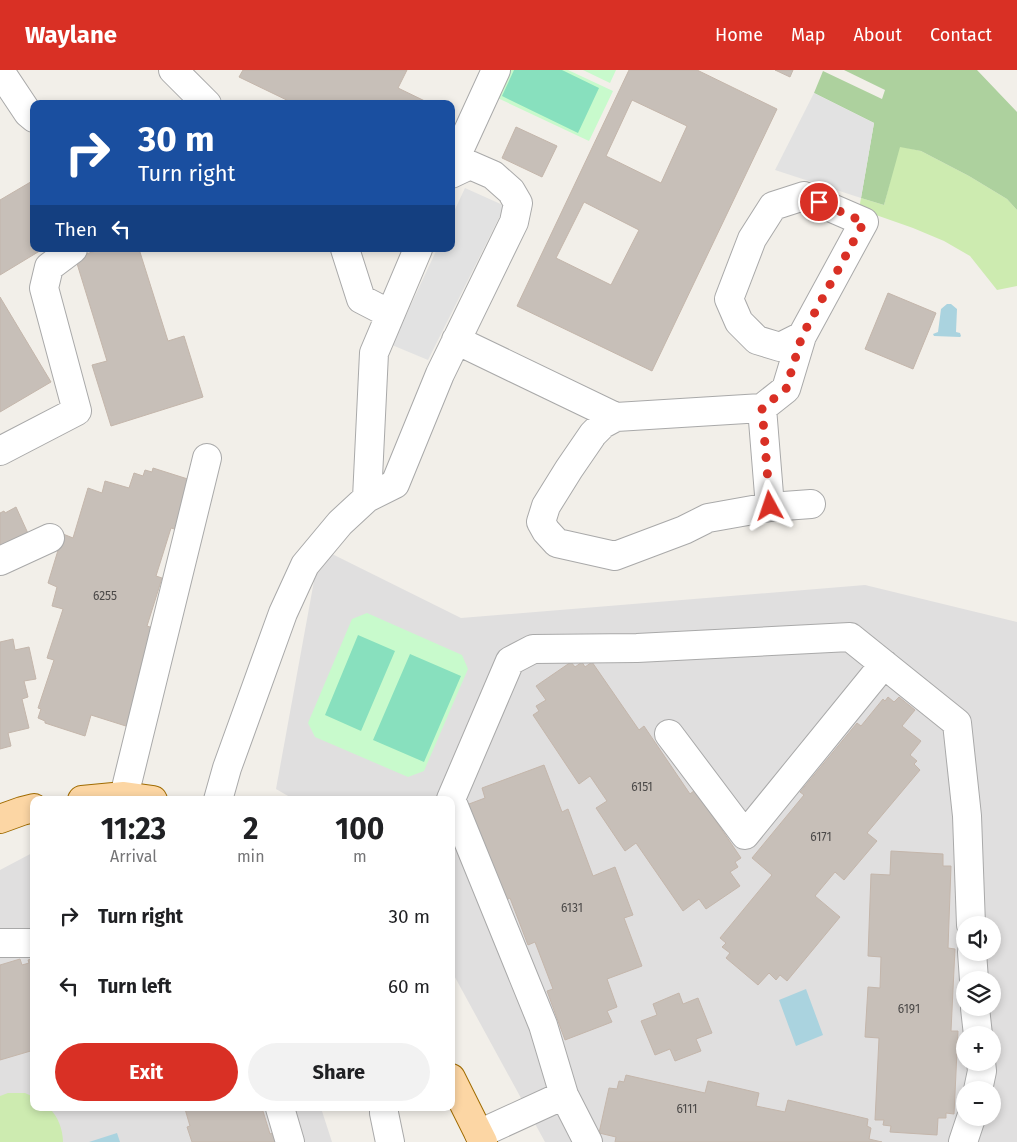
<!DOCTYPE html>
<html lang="en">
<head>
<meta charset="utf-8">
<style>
	:root { --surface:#fff; --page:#f2f2f2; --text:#202124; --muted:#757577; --accent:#d93025 }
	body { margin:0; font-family:"Fira Sans",sans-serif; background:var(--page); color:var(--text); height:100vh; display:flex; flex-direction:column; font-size:19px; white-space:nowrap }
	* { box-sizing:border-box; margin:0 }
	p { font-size:16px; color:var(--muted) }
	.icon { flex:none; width:28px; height:28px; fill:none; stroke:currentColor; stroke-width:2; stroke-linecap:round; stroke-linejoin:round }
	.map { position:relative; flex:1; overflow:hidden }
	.side { position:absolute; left:30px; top:726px; width:425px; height:315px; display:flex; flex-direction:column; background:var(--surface); border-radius:10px; box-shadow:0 2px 8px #0003 }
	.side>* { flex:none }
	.top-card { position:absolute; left:30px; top:30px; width:425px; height:152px; border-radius:10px; box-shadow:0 2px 8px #0003; background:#1a4fa0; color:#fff; overflow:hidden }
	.fabs { position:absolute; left:956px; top:846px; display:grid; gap:10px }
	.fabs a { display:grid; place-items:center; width:45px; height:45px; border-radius:50%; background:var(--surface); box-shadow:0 2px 8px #0003; font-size:25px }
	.pin { position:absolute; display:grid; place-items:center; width:42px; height:42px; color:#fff; margin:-21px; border:2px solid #fff; border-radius:50%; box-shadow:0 1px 5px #0007 }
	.me { position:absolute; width:55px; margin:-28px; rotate:355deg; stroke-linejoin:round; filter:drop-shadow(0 0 4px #0008) }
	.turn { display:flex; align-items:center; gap:18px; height:105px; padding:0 25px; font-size:22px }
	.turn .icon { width:65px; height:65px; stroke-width:2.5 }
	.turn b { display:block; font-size:35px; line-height:42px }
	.then { display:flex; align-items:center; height:48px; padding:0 25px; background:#0003; gap:10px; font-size:19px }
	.eta { display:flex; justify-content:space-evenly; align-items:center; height:85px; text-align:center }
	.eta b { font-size:30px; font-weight:700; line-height:35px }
	.primary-button { display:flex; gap:10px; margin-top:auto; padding:10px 25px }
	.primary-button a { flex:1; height:58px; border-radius:30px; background:var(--accent); color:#fff; font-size:20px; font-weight:700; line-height:58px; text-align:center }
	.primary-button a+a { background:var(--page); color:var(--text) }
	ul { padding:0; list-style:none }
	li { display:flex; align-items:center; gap:15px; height:70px; padding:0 25px }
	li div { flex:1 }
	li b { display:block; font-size:19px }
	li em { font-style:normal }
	header { display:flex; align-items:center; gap:30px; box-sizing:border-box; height:70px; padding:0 25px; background:var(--accent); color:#fff }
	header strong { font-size:24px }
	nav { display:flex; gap:28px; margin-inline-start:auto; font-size:18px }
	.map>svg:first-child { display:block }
	.residential { fill:#e0dfdf; fill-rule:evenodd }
	.grass { fill:#cdebb0 }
	.forest { fill:#add19e }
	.park { fill:#c8facc }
	.pitch { fill:#88e0be }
	.parking { fill:#e2e2e2 }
	.water { fill:#aad3df }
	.building { fill:#c7bfb8; stroke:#c4b6ab; fill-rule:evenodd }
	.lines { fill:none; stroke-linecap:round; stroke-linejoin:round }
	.minor-casing { stroke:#a9a9a9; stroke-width:30 }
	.major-casing { stroke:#a06b00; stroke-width:30 }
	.minor { stroke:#fff; stroke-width:28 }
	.major { stroke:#fcd6a4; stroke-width:28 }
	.route { stroke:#d93025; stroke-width:9; stroke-dasharray:0 16.2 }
	.labels { text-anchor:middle; stroke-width:4.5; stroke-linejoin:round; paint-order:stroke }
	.number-label { font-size:12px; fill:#4b4948 }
</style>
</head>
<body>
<header>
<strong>Waylane</strong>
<nav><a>Home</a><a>Map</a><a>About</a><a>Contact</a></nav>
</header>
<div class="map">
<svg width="1017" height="1072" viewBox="0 0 1017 1072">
	<rect width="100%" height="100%" fill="#f2efe9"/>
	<path class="residential" d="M320 478 461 548 865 515 1017 552V1072H545L451 900V730H295L276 719ZM965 855H992V882H965ZM965 910H992V938H965ZM965 965H992V992H965ZM965 1020H992V1048H965Z
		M34 782V1038H321L332 1072H0V800Z"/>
	<path class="grass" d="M899 76 921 81 969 106 1007 129 1017 140V216L997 220 970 186 944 171 913 158 859 139 861 128 884 135Z
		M8 1023H25L34 1027V1038H49C58 1046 63 1060 63 1072H0V1026Z"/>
	<path class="forest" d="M844 0H977L1017 42V140L1007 129 969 106 921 81 900 77 884 135 861 128 874 53 814 23 823 1 882 29 885 20Z"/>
	<path class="park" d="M500 0H568L613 21 589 71 489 24Z
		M583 0H616L610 13Z
		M367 543 462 585 468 599 424 701 408 707 315 667 308 653 352 549Z"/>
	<path class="pitch" d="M514 0H562L599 18 578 63 502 26Z
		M358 565 395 581 361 661 325 645Z
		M410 584 461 606 424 692 373 670Z"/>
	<path class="parking" d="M814 23 874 53 861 128 775 100Z
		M465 118 505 136 428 290 392 275 437 179H451V148Z"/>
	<path class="water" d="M947 234H951L957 239 956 262 960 263 961 266 960 267 934 266 933 264 938 262 941 239Z
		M806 919 823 965 796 976 779 930Z
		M117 1063 120 1072H89Z"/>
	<path class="building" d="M243 0H407L398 18 431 34H295L239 7Z
		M629 0H697L777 39 652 301 517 236ZM632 30 687 56 661 113 606 86ZM584 132 639 160 611 215 556 188Z
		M775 0H793L790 7Z
		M516 57 557 76 542 107 502 88Z
		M34 110V179H43L0 205V130Z
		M103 179H139L168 271 184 266 203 327 111 356 92 295 107 291 75 187Z
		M888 223 936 243 913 299 865 279Z
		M0 227 51 312 0 342Z
		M153 398 194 411 178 460 171 458 156 506 162 508 147 556 153 558 138 606 144 607 129 657 91 645 85 666 45 653V651L38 648 41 639 38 638 54 590 47 588 63 539 52 536 57 517 48 513 63 464 73 468 88 418 102 423 105 411 129 418 134 403 143 406 145 400 152 402Z
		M16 437 31 470 0 484V443L4 441 5 443Z
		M13 569 15 580 29 577 36 609 24 611 28 627 22 629 29 658 8 663 11 676 0 679V572Z
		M571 592 575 597 582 592 585 597 592 592 639 660 644 656 690 724 695 720 741 788 735 792 738 797 730 802 740 816 706 839 699 829 683 841 636 773 625 781 596 738 607 731 590 706 579 714 533 645 539 641 536 636 546 630 536 616Z
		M888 627 894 632 899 627 915 640 902 656 921 671 910 685 917 691 914 694 920 700 867 763 877 771 844 810 835 802 815 826 840 847 787 911 780 905 776 910 769 903 758 915 726 888 730 883 722 877 726 873 720 868 772 805 752 788 804 725 800 722 857 653 861 656 883 629 885 631Z
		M544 695 562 742 568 739 593 806 615 797 633 845 624 848 642 896 607 909 617 937 607 941 612 952 565 970 547 921 553 919 535 872 528 875 510 828 504 831 461 737 485 728 482 718Z
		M891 781 943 784V796H951L948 878 955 879 951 961H958L954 1044 946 1043V1048H938L937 1065 890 1062 891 1056 883 1055 884 1050H875L879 968 865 967 868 917 880 918 881 887 868 886 871 804 890 805Z
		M34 888V980L0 990V895L20 889 22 895 29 893 28 890Z
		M679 923 683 934 698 928 712 963 696 969 701 981 675 991 670 979 655 985 641 951 657 945 653 934Z
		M626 1005 705 1023 708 1011 759 1023 756 1036 785 1042 788 1030 868 1049 867 1056 871 1058 869 1069 882 1072H615L616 1067 599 1063 609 1018 617 1019 619 1011 624 1012Z
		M180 1038H262L270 1064 275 1062 278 1072H192L187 1057 190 1056 185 1039 181 1040Z"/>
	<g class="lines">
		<defs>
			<path id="minor" d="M173 0 207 34
				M0 1 28 43 34 48
				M451 98 496 0
				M804 126 864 152 802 266 780 277 757 270 739 252 729 229 752 169 773 136Z
				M345 179 361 229 390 244
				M418 179 374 283 367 428 395 414 440 304 514 152 518 133 511 121 493 105 470 95 451 104
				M456 270 616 347
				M762 338 616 347 603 354 593 364 569 399 546 436 541 452 546 461 557 473 615 486 684 460 708 448 770 437 811 434
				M0 381 77 341 44 218 49 197 73 179
				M770 437 762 338 786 319 802 266
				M0 491 50 468
				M669 664 745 765 884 594
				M124 726 207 388
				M218 730 227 698 283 543 305 495 340 453 367 428
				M0 873H34
				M972 882 974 910
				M975 938 978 965
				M978 1020 982 1001 981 992
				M280 1038 290 1072
				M384 1038V1043L390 1072
				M479 1064 564 1025
				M588 1072 564 1025 543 955 451 729 510 591 533 579 637 578 850 567 957 653 967 746 971 855
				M963 1072 971 1048"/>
			<path id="major" d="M82 730 124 726 153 730
				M0 749 22 741 34 738
				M451 1008 483 1072"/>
		</defs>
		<use href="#minor" class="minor-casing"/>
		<use href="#major" class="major-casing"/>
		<use href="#minor" class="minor"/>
		<use href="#major" class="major"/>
	</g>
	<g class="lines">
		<path class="route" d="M770 436 762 338 786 319 802 266 864 152 819 132"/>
	</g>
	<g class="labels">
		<g class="number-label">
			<text x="105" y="530">6255</text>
			<text x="642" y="721">6151</text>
			<text x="821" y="771">6171</text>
			<text x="572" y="842">6131</text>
			<text x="909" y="943">6191</text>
			<text x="687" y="1043">6111</text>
		</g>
	</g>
</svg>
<div class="fabs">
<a><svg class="icon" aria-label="sound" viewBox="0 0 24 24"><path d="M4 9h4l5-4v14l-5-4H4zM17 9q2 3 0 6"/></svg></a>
<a><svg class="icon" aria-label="layers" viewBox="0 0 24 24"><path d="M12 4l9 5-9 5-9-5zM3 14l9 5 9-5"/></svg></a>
<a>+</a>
<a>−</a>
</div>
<div class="pin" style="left:819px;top:132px;background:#d93025"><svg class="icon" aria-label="arrive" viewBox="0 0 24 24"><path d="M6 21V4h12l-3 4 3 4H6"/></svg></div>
<svg class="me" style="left:770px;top:436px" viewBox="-20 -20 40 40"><path d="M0-17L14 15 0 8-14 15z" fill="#d93025" stroke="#fff" stroke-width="4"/></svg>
<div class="top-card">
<div class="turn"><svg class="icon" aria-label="right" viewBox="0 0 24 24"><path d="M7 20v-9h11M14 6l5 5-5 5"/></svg><div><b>30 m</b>Turn right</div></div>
<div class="then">Then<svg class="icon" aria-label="left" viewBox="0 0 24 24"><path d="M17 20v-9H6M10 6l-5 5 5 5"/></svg></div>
</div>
<section class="side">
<div class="eta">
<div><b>11:23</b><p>Arrival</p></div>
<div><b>2</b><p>min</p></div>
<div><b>100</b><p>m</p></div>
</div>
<ul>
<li><svg class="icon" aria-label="right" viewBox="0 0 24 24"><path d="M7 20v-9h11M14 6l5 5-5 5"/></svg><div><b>Turn right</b></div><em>30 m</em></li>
<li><svg class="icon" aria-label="left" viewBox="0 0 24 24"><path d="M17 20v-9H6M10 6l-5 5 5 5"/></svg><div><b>Turn left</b></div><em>60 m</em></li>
</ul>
<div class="primary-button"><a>Exit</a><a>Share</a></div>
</section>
</div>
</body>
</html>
